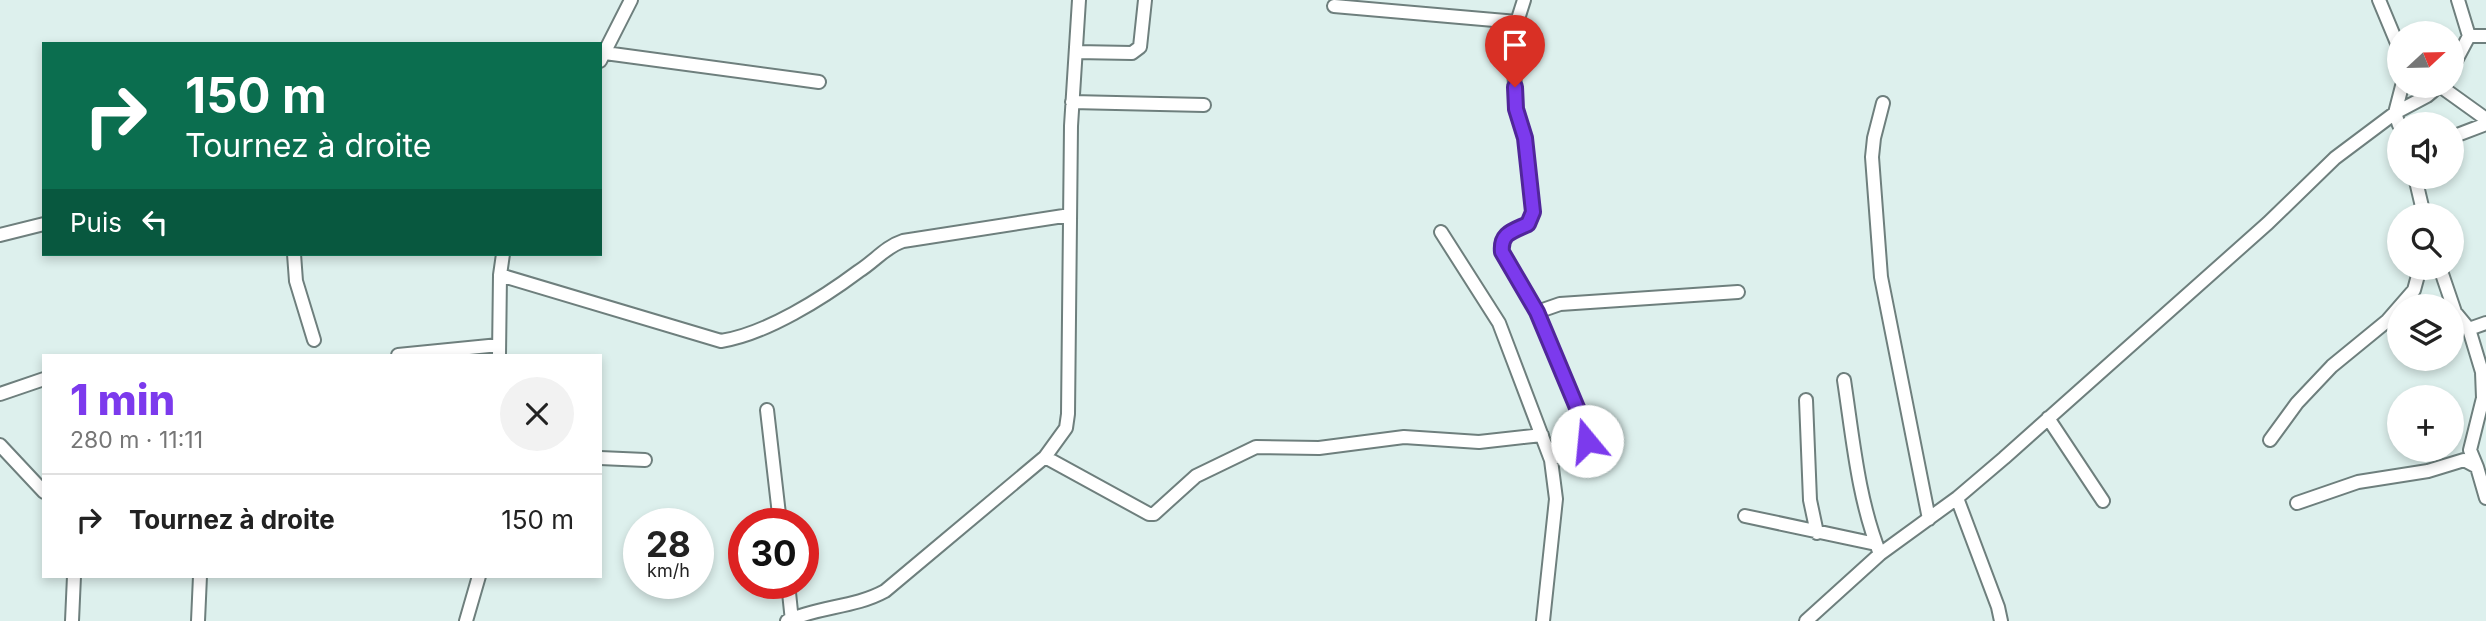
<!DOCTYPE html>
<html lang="fr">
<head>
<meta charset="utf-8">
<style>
	:root { --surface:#fff; --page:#f2f2f2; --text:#222; --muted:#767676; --line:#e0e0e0; --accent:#7c3aed }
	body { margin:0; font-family:Inter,sans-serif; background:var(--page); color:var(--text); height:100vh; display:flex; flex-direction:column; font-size:26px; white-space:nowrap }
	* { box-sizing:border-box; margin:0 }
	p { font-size:23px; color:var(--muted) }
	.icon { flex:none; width:38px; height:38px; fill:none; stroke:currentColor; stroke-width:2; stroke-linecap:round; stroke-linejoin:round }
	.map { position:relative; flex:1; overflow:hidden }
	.panel { position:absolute; left:42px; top:354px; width:560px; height:224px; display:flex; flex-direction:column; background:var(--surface); border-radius:0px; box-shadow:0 4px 10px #0003 }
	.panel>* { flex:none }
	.hud { position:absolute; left:42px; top:42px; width:560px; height:214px; border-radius:0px; box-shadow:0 4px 10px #0003; background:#0b6e4f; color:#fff; overflow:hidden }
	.needle { width:46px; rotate:68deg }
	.controls { position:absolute; left:2387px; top:21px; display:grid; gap:14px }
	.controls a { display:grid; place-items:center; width:77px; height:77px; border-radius:50%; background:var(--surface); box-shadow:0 4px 10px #0003; font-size:35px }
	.speed { position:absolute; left:623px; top:508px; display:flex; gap:14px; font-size:35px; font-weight:700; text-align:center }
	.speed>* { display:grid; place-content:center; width:91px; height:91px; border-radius:50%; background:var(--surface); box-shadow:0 4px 10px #0003; line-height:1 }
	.speed small { font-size:18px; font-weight:400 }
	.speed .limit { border:10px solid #d22; background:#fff; color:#111 }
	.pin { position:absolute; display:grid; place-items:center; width:60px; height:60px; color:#fff; margin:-72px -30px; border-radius:50% 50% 50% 0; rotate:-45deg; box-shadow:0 0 7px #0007 }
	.pin .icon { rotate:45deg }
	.me { position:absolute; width:77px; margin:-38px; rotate:343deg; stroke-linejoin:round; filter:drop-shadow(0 0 5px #0008) }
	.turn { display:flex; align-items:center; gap:24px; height:147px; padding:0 28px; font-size:32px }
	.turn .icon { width:91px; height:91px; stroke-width:2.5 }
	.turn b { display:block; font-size:49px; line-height:60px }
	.then { display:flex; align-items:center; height:66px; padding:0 28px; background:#0003; gap:14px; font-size:26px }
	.round { display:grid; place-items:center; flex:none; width:74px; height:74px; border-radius:37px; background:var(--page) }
	.overview { display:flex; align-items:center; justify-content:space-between; height:119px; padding:0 28px }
	h1 { font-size:42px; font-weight:800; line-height:52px; color:var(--accent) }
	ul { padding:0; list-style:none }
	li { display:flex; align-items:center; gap:21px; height:91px; padding:0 28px; border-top:2px solid var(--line) }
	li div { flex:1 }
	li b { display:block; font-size:26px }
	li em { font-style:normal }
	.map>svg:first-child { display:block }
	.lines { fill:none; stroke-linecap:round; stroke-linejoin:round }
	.minor-casing { stroke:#6e7f7d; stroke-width:16 }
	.minor { stroke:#fff; stroke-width:12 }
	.route-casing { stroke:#51269a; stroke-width:18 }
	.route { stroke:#7c3aed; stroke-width:12 }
</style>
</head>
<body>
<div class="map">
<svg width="2486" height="621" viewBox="0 0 2486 621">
	<rect width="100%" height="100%" fill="#ddf0ed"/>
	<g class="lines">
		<defs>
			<path id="minor" d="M1524 0 1517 22 1514 65 1516 109 1525 138 1533 212 1528 224C1513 231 1499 233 1502 252L1537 312 1588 434 1587 441 1551 460
				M2379 0 2399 48
				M1334 6 1517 22
				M2469 36H2486
				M1076 52 1132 53 1140 47 1145 0
				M605 53 819 82
				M600 61 631 0
				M2452 68 2469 36 2458 0
				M2440 86 2486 119
				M1072 102 1204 105
				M1883 103 1874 138 1872 157 1881 277 1929 519
				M2399 125 2395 113 2402 86
				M2452 137 2486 124
				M2415 177 2424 215
				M1441 232 1499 323 1551 460 1556 499 1543 621
				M0 235 44 224
				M294 254 296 281 314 340
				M500 275 721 341C766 334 823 298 859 271 875 261 885 247 903 241L1070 215
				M1537 312 1560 304 1738 292
				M2469 329 2486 323
				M398 355 499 345
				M499 355 500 275 503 254
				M1844 380C1853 439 1858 499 1880 554
				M0 394 44 379
				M1806 400 1810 500 1817 533
				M767 410 780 523
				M2048 418 2103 501
				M2270 440 2297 403 2332 366 2387 321 2414 290 2420 268
				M0 445 44 492
				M1045 457 1149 514H1154L1196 476 1256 447 1319 448 1404 437 1479 442 1542 435
				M600 458 645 460
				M2477 467 2486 498
				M1957 498 1998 607 2001 621
				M2297 503 2358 482 2428 471 2464 460 2477 467 2470 450 2483 398 2482 372 2469 329 2455 312 2440 268
				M1745 516 1876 544
				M788 583 792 621
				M72 621 74 576
				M198 621 200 576
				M466 621 479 576
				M787 621C819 606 854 608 885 591L1045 457 1066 428 1068 414 1071 126 1079 0
				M1806 621 1880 554 1957 498 2004 458 2268 223 2335 158 2395 113 2427 96 2439 86"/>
		</defs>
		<use href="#minor" class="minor-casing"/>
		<use href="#minor" class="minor"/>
	</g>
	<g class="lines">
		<defs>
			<path id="route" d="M1515 87 1516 109 1525 138 1533 212 1528 224C1513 231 1500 233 1502 252L1537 312 1588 434 1587 441"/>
		</defs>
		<use href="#route" class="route-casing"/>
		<use href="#route" class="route"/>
	</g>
</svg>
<div class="controls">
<a><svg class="needle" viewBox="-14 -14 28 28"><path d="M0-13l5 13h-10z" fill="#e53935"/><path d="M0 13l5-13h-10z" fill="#767676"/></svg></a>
<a><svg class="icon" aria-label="sound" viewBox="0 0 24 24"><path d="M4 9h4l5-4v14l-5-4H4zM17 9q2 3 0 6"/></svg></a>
<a><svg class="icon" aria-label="search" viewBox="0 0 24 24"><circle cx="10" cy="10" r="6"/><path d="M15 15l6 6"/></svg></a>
<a><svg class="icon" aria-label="layers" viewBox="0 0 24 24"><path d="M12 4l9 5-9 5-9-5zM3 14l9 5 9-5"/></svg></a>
<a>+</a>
</div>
<div class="speed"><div>28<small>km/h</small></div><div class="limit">30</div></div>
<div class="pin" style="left:1515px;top:87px;background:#d93025"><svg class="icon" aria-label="arrive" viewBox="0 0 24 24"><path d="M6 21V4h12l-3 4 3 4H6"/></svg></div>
<svg class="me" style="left:1587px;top:441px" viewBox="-20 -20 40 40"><circle r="19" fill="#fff"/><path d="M0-13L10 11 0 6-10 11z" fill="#7c3aed"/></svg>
<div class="hud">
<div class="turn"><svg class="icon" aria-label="right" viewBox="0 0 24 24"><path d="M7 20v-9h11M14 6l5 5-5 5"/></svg><div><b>150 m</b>Tournez à droite</div></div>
<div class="then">Puis<svg class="icon" aria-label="left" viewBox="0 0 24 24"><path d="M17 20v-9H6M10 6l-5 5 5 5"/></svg></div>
</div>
<section class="panel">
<div class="overview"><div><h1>1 min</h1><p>280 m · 11:11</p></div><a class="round"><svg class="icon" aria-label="close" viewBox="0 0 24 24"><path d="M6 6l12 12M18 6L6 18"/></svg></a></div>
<ul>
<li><svg class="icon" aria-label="right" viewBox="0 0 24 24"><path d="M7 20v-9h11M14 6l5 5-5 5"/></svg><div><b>Tournez à droite</b></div><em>150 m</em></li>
</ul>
</section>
</div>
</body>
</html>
